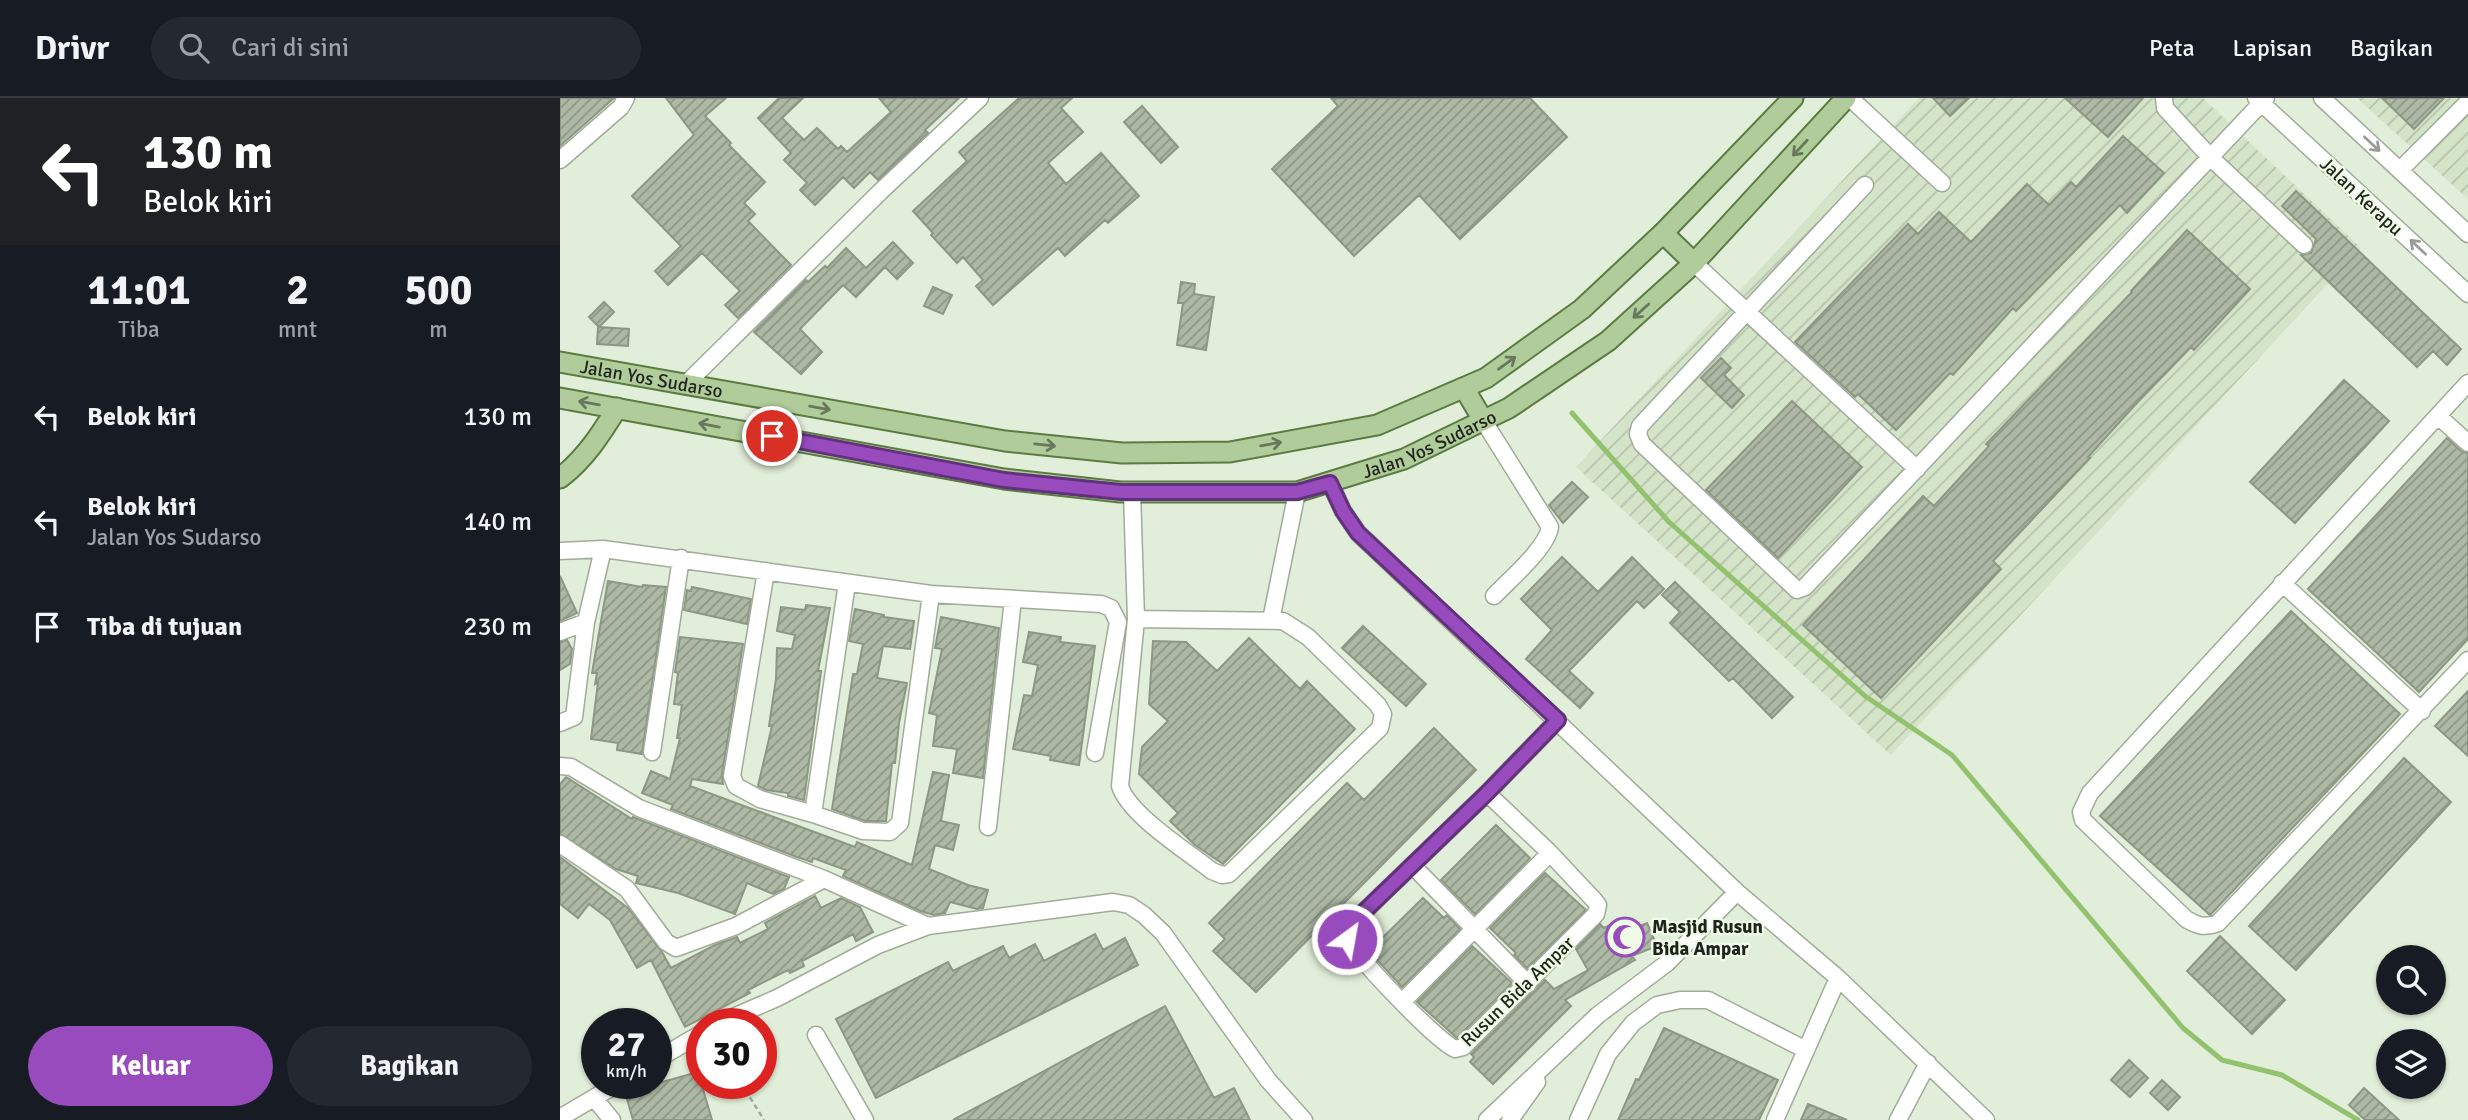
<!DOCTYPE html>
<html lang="id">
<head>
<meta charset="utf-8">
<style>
	:root { --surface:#171b24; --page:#242831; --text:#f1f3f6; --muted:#9ea1a6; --line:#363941; --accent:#974bbd }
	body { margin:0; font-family:Signika,sans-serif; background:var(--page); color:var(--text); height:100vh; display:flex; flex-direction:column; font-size:26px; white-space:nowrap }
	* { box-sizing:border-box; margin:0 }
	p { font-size:23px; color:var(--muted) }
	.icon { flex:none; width:38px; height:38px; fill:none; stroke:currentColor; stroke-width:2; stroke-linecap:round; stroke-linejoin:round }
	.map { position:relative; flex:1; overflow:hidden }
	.sheet { display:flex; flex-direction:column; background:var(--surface); width:560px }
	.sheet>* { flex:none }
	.top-card { background:#202124; color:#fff; overflow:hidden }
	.controls { position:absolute; left:1816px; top:847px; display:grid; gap:14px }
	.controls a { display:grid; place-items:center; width:70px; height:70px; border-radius:50%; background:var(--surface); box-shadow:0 2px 5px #0004; font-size:35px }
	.speed { position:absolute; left:21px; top:910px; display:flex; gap:14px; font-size:35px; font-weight:700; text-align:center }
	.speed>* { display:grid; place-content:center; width:91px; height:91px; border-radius:50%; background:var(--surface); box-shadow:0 2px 5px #0004; line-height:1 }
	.speed small { font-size:18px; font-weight:400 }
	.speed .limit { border:10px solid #d22; background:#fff; color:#111 }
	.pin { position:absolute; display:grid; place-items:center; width:60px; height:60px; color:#fff; margin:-30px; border:4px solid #fff; border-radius:50%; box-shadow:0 2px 7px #0007 }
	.me { position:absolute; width:77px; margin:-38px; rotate:32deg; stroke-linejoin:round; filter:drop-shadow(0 0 5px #0008) }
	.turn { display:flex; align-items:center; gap:24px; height:147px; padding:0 28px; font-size:32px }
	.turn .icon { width:91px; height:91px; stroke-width:2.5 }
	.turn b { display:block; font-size:49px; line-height:60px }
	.eta { display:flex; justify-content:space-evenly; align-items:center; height:119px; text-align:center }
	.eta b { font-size:42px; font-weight:700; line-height:49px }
	.primary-button { display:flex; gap:14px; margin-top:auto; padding:14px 28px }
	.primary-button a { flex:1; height:80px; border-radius:42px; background:var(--accent); color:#fff; font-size:28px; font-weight:700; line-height:80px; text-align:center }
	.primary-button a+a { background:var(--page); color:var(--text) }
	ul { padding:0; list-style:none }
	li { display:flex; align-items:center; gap:21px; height:105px; padding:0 28px }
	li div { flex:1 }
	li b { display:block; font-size:26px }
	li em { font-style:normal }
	header { display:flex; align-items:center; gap:42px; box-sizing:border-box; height:98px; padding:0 35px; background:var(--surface); border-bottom:2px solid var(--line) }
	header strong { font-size:33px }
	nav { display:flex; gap:38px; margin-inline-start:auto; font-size:24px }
	.search { width:490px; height:63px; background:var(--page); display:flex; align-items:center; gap:18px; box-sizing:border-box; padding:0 24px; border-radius:38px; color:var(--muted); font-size:26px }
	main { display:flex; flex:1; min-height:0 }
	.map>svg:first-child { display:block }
	.industrial { fill:url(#industrial-furrows) }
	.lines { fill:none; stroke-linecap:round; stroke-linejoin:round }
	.stream { stroke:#93c26f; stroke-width:5 }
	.building { fill:url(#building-hatch); stroke:#8c9784; stroke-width:2 }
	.minor-casing { stroke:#a0ac98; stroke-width:19 }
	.major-casing { stroke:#5b7b42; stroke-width:23 }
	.path { stroke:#a1ab9b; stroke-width:2.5; stroke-dasharray:5 3.5; stroke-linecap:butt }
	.minor { stroke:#fff; stroke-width:16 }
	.major { stroke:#b0cc9a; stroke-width:19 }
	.oneway { stroke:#9a9c99 }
	.oneway2 { stroke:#68785b }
	.route-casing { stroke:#62317b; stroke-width:18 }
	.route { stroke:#974bbd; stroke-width:12 }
	.labels { text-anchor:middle; stroke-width:5; stroke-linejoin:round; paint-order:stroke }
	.street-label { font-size:19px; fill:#1f231c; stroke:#effbe6 }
	.poi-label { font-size:19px; font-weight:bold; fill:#1f231c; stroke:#effbe6; text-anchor:start }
</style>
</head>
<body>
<header>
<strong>Drivr</strong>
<div class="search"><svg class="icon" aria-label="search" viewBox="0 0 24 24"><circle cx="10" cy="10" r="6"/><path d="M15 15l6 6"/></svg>Cari di sini</div>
<nav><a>Peta</a><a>Lapisan</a><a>Bagikan</a></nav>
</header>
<main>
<section class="sheet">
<div class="top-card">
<div class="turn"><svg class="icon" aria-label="left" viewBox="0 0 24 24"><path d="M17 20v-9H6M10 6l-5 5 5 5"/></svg><div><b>130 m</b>Belok kiri</div></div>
</div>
<div class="eta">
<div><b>11:01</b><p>Tiba</p></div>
<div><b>2</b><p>mnt</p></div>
<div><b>500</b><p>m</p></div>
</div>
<ul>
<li><svg class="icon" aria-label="left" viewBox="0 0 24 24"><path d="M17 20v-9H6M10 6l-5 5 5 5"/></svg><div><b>Belok kiri</b></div><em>130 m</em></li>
<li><svg class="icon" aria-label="left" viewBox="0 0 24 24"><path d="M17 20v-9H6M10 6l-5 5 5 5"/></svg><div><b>Belok kiri</b><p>Jalan Yos Sudarso</p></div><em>140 m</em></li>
<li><svg class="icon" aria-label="arrive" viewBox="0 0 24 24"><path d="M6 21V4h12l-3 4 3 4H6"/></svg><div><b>Tiba di tujuan</b></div><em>230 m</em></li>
</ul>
<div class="primary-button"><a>Keluar</a><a>Bagikan</a></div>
</section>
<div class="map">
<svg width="1908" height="1022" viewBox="0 0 1908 1022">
	<defs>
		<pattern id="industrial-furrows" width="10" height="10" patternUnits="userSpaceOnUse" patternTransform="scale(1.75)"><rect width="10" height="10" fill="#d4e4c9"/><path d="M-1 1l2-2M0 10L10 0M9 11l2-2" fill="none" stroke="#b6c3ac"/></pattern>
		<pattern id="building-hatch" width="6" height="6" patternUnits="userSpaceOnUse" patternTransform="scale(1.75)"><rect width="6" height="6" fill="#adb9a5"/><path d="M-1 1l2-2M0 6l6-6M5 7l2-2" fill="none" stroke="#8c9686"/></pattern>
	</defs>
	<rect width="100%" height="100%" fill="#e1eed9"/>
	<path class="industrial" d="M1359 0H1643L1801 150 1331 657 1016 369Z
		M1797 0H1908V101Z"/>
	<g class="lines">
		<path class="stream" d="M1012 315 1109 424 1305 598 1392 657 1623 930 1662 962 1722 977 1798 1022"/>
	</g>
	<path class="building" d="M0 0H54L0 48Z
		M106 0H166L145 18 171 45 169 47 205 84 184 105 195 116 188 123 231 167 178 220 165 207 180 193 142 155 108 187 95 173 121 148 72 98 134 37Z
		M219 0H243L222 20 244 42 257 30 278 51 281 48 287 54 331 14 319 0H399L365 32 368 35 318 82 310 74 294 90 283 79 255 107 240 92 247 85 224 62 231 55 198 20Z
		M459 0H512L501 10 523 34 488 65 506 86 541 55 579 98 548 125 545 122 505 158 498 150 433 207 416 188 423 182 403 159 397 165 371 137 373 135 353 113 407 63 399 54Z
		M771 0H970L1007 39 900 141 859 97 794 158 712 71 778 8Z
		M1373 0H1409L1390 18Z
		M1505 0H1583L1548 39Z
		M1822 0H1884L1854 31Z
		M582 8 618 49 601 65 564 24Z
		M1563 38 1604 75 1567 115 1560 107 1456 213 1453 210 1393 277 1390 275 1336 332 1298 296 1295 299 1235 244 1348 126 1358 136 1379 114 1411 144 1467 86 1489 107 1511 84 1516 89Z
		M1736 93 1901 251 1887 267 1873 253 1857 269 1741 157 1751 155 1756 141 1722 108Z
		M1627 132 1690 191 1634 252 1631 249 1575 307 1528 359 1530 360 1433 463 1441 471 1321 600 1243 527 1363 398 1374 408 1429 348 1426 346 1572 194 1571 193Z
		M333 144 353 165 337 181 325 169 296 199 283 187 240 231 262 254 241 276 194 234 246 182 248 184 265 168 267 170 286 150 306 170Z
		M621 184 635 186 634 196 654 199 646 252 617 247 623 205H618Z
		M373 189 392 197 383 216 364 208Z
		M44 204 54 214 39 229 29 219Z
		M38 229 69 231 68 248 37 246Z
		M1161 260 1171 270 1164 277 1184 297 1172 310 1141 280Z
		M1784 282 1829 323 1735 425 1690 384Z
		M1232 303 1302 369 1218 460 1146 392Z
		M1887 340 1901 353 1908 355V541L1859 594 1748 491Z
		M1012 384 1028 399 1003 425 989 407Z
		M1002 459 1038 494 1072 459 1104 491 1084 510 1077 503 1009 573 1033 595 1020 610 966 561 992 532 961 501Z
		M0 478 17 515 0 523Z
		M48 483 82 489 83 487 106 489 82 656 57 652 58 645 31 641 38 584 35 586 37 575H32Z
		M1115 484 1233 599 1212 620 1173 580 1169 583 1110 525 1120 514 1102 497Z
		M132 489 191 501 187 526 124 512 127 492 131 493Z
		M246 507 270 510 258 573H261L244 702 228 698V695L206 692 198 688 212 628H209L216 581 217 550 232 551 235 537 217 533 221 509 245 512Z
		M295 511 324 517V519L354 523 350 551 323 548 317 580 347 585 339 625 335 665H332L326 723H305L272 711 293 576H297L303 546 289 543Z
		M1731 513 1840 616 1650 817 1540 718Z
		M381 519 439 530 423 680 393 675 397 651 373 648 377 617 369 615 382 551 375 550Z
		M803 528 866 586 846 608 782 550Z
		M469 534 501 539 500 544 535 548 519 667 490 662 491 658 453 651 464 597 472 598 478 567 463 564Z
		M120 539 183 546 162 676 163 686 132 681 130 688 295 749 297 744 352 767 373 674 389 677 381 723 399 727 393 752 375 747 369 771 408 787 428 792 423 810 417 811 390 804 385 815 374 817 360 813 283 778 286 772 253 760 252 764 237 759 111 711 113 707 82 695 91 673 110 681 120 640H117L122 607 114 606 118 575 115 574Z
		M689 540 740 591 747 583 795 631 663 766 635 747 610 723 618 715 579 676 582 649 608 623 589 606 593 543 626 544 657 573Z
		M7 542 12 551 10 566 0 572V544Z
		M1908 593V658L1875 628Z
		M874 630 916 672 696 894 653 853 665 841 649 825 787 685 804 702Z
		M1844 660 1891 704 1736 872 1689 828Z
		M6 679 72 721 73 719 229 779 224 791 213 796 187 785 175 816 118 795 76 785 78 778 56 771 0 736V686Z
		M936 727 970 760 915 816 881 782Z
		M0 759 68 810 102 854 111 870 155 847 177 839 180 845 208 831 205 825 255 798 261 810 281 800 300 809 313 834 296 843 293 836 242 863 244 868 230 875 228 872 188 892 190 895 125 929 91 862 77 870 50 822 29 806 18 820 0 806Z
		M985 775 1026 812 967 870 954 857 956 855 930 830Z
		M863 800 884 820 887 817 900 831 842 889 809 853Z
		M1054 825 1060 836 1087 825 1097 848 1072 858 1075 862 1005 902 1011 908 933 986 910 964 914 959 911 956 985 882 994 891 1028 872 1016 851 1040 826 1044 830Z
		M535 836 543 852 565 840 578 867 316 1000 276 921 388 864 393 873 443 848 449 860 475 846 484 863Z
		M1660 838 1725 902 1692 936 1627 873Z
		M912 848 952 885 897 940 857 904Z
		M605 908 654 1000 674 990 690 1022H393Z
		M1104 930 1218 982 1199 1022H1058L1076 981 1079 982Z
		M1569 962 1588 980 1570 999 1551 982Z
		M138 974 152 1022H73L67 1001 90 995 88 988Z
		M1602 982 1620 999 1608 1012 1590 995Z
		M1804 990 1839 1022H1805L1789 1007Z
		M1248 1006 1287 1022H1241Z"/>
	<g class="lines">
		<defs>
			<path id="minor" d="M1290 0 1382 85
				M1604 0 1605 10 1651 60 1744 147
				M1696 0 1908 196
				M1762 0 1908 136
				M0 62 61 9 66 0
				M1840 72 1908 4
				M1305 87 1080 328 1078 336 1082 346 1237 492 1245 489 1706 0
				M1134 165 1357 371
				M1908 285 1530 695 1521 714 1523 722 1626 821C1638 828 1644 830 1658 825L1908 562
				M126 286 320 94 420 0
				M1878 318 1908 345
				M923 322 990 429C987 450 949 482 934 498
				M770 385 783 413 798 435 1177 794 1278 880 1426 1022
				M572 394 576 521
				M0 453 43 451 371 496 541 506 551 510 558 524 535 655
				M206 473 172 678 176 688 200 701 253 716 303 733 330 734 340 725 371 496
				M1722 485 1862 613
				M576 521 723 523 748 539 818 607 823 616 820 630 669 776 662 777 652 773C627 753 569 717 560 688Z
				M711 522 737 394
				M0 534 26 524
				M0 625 14 619 26 524 43 451
				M92 654 121 460
				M0 668 11 669 79 710 264 781
				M927 695 990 755 1034 802 1038 807 1036 816 903 949 895 951C876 942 791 855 785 836L787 830 927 695 998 622
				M253 716 287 485
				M428 729 453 501
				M0 746 67 791 106 844 116 850 176 828 264 781 368 828
				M852 767 968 886
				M842 904 990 755
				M157 926 217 900 318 847 368 828 553 804 569 807 584 817 603 835 708 982 744 1022
				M256 937 305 1022
				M96 962 142 935
				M34 1000 52 1022
				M5 1017 59 985
				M927 1022 1038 917 1107 865 1177 794
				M950 1022 977 984
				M1018 1022 1048 956 1073 925 1097 907 1120 902H1148L1246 952
				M1215 1022 1278 880
				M1338 1022 1368 965"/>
			<g id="major">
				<path d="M1103 135 1134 165"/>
				<path id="s1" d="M0 264 445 343 562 355 670 354 817 327 926 280 1022 211 1103 135 1233 0"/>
				<path d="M904 290 923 322"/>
				<path id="s2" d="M0 300 444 381 560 394H737L844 361 949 310 1048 243 1134 165 1286 0"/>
				<path d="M0 380C25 361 41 336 57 310"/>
			</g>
		</defs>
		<use href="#minor" class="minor-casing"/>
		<use href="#major" class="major-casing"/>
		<path class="path" d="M181 985 204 1022"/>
		<use href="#minor" class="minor"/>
		<use href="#major" class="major"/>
	</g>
	<defs><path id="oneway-shaft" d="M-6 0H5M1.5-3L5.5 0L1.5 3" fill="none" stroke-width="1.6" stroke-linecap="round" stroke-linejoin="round" transform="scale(1.75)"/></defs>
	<g class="oneway">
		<use href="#oneway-shaft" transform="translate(1812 46) rotate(43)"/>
		<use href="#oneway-shaft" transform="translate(1858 149) rotate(-137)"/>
	</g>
	<g class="oneway2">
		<use href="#oneway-shaft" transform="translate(1240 50) rotate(133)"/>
		<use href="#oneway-shaft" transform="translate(1081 213) rotate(138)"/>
		<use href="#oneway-shaft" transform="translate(947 265) rotate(-36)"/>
		<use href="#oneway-shaft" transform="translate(29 305) rotate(-170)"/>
		<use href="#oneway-shaft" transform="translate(260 310) rotate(10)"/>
		<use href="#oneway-shaft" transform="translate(149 327) rotate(-169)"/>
		<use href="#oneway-shaft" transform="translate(711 346) rotate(-10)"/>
		<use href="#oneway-shaft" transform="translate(485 347) rotate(6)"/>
	</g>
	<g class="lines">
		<defs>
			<path id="route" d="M212 338 444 382 561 394H737L770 385 783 413 798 435 998 622 927 695 787 830 785 836 787 841"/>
		</defs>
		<use href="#route" class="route-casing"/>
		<use href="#route" class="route"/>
	</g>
	<defs>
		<symbol id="mosque-ring" viewBox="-11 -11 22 22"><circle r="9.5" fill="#effbe6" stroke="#974bbd" stroke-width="1.5"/><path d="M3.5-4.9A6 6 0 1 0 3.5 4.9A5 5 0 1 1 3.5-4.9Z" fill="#974bbd"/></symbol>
	</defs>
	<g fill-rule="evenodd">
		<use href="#mosque-ring" x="1043" y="817" width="44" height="44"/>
	</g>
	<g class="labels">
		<g class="street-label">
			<text transform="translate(1802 98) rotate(43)" y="7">Jalan Kerapu</text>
			<text dy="7" stroke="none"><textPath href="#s1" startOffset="93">Jalan Yos Sudarso</textPath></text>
			<text dy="7" stroke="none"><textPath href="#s2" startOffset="886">Jalan Yos Sudarso</textPath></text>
			<text transform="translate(957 893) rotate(-44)" y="7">Rusun Bida Ampar</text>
		</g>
		<g class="poi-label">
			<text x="1092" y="835">Masjid Rusun<tspan x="1092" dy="22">Bida Ampar</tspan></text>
		</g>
	</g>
</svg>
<div class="controls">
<a><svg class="icon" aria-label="search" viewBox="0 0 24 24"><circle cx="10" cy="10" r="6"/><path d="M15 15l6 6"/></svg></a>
<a><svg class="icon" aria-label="layers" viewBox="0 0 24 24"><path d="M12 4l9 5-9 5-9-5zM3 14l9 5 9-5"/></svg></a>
</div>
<div class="speed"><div>27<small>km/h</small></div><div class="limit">30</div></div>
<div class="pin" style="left:212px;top:338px;background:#d93025"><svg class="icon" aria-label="arrive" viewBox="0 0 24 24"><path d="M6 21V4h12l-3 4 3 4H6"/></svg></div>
<svg class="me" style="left:787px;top:841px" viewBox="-20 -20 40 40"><circle r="17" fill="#974bbd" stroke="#fff" stroke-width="3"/><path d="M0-11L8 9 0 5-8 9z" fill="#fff"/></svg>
</div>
</main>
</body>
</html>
